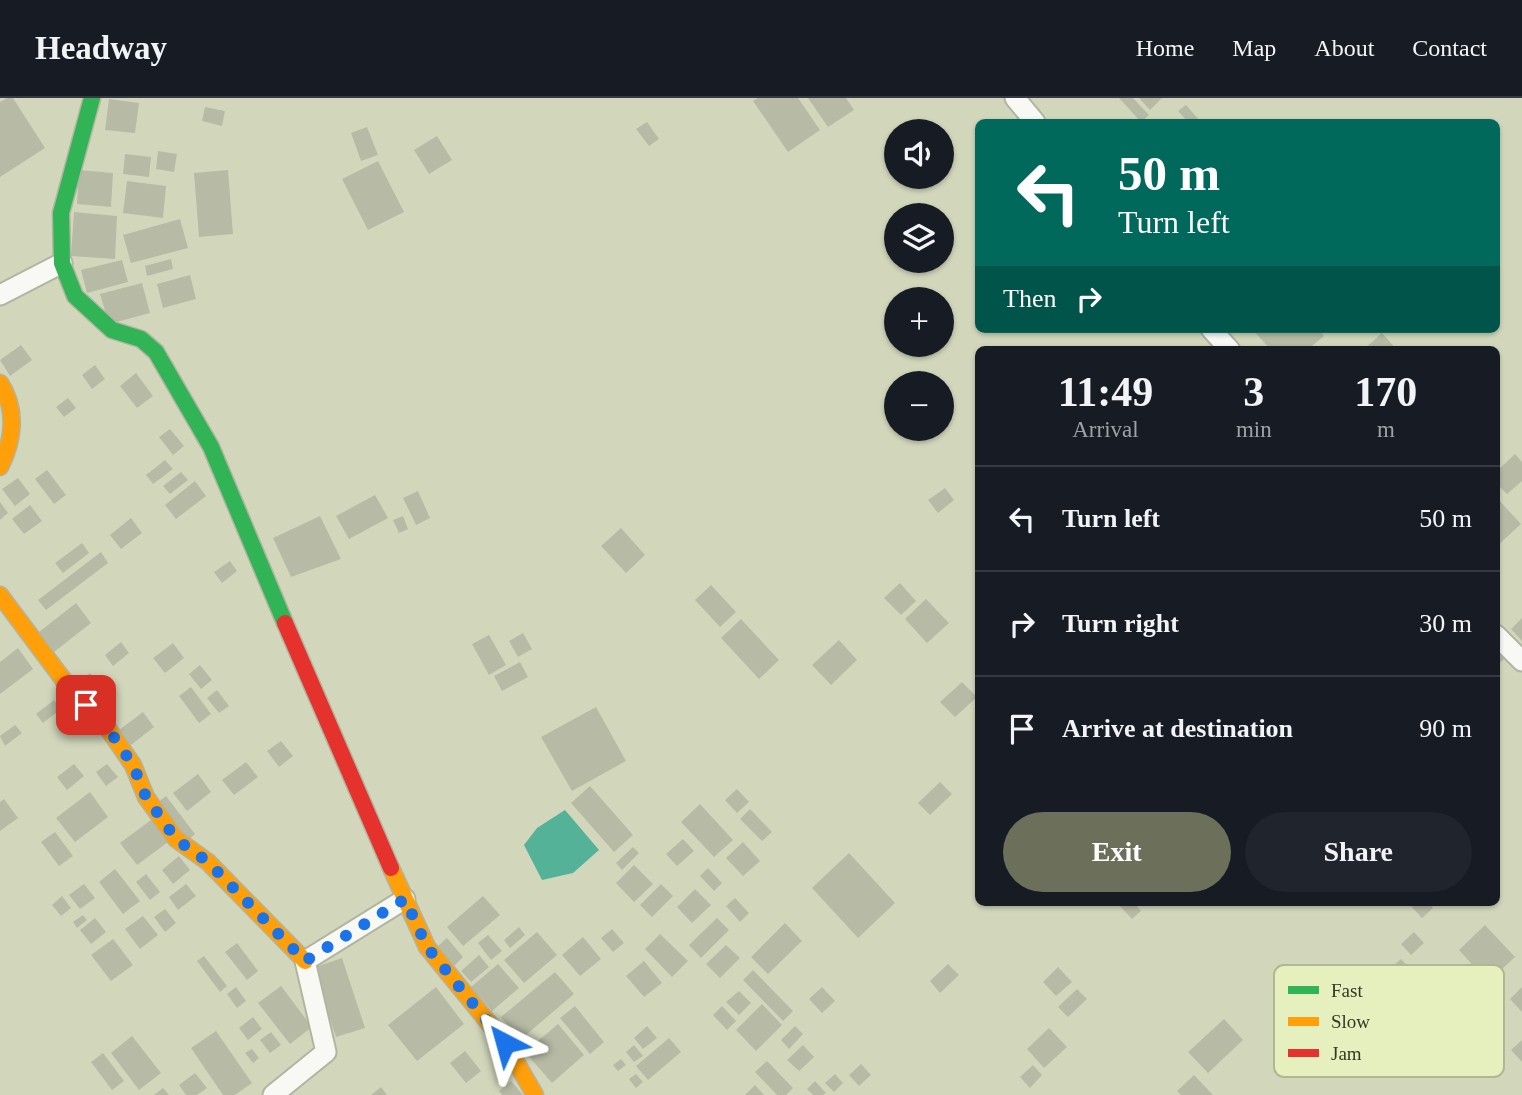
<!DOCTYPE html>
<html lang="en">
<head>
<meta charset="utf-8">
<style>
	:root { --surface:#171b24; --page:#20242c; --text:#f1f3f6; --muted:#9ea1a6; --line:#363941; --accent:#6c705a }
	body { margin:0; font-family:"Times New Roman",serif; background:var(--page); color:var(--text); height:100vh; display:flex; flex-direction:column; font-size:26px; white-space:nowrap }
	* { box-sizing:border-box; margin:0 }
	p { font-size:23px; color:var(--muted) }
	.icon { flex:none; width:38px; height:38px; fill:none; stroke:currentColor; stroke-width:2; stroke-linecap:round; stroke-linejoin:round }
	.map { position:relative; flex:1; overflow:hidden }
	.side { position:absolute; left:975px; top:248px; width:525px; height:560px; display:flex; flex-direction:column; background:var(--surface); border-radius:10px; box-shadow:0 2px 5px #0004 }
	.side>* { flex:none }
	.banner { position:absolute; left:975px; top:21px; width:525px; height:214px; border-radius:10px; box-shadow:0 2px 5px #0004; background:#00695c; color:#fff; overflow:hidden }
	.buttons { position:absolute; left:884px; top:21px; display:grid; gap:14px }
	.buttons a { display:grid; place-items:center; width:70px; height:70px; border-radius:50%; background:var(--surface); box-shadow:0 2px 5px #0004; font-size:35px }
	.pin { position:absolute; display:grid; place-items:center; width:60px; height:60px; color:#fff; margin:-30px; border-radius:14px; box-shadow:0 4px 10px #0006 }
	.me { position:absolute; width:77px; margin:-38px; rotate:321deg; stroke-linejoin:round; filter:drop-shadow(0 0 5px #0008) }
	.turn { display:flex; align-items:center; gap:24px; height:147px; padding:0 28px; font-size:32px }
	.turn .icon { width:91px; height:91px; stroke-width:2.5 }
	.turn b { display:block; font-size:49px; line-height:60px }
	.then { display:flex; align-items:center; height:66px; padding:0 28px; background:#0003; gap:14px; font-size:26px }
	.eta { display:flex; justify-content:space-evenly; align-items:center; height:119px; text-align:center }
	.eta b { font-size:42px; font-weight:800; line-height:49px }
	.primary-button { display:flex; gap:14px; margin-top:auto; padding:14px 28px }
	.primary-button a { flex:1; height:80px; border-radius:42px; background:var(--accent); color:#fff; font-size:28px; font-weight:800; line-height:80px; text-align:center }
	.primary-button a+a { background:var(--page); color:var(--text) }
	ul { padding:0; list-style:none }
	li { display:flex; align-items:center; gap:21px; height:105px; padding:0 28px; border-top:2px solid var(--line) }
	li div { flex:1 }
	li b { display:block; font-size:26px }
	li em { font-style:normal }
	header { display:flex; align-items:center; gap:42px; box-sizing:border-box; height:98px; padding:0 35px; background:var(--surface); border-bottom:2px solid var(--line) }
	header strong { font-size:33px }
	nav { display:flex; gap:38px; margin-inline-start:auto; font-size:24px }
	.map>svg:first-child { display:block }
	.water { fill:#53b298 }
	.building { fill:#b7bba5 }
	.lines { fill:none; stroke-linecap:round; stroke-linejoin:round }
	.street-casing { stroke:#b1b5a0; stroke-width:23 }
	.fast-casing { stroke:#b1b5a0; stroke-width:19 }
	.slow-casing { stroke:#b1b5a0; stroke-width:19 }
	.jam-casing { stroke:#b1b5a0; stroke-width:19 }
	.street { stroke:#f8f9f5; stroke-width:19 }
	.fast { stroke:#30b455; stroke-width:16 }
	.slow { stroke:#ff9f0a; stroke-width:16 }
	.jam { stroke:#e5322d; stroke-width:16 }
	.route { stroke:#1a73e8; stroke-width:12; stroke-dasharray:0 21.6 }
	.key { fill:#e6efbe; stroke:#b1b890; stroke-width:2 }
	.key-label { font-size:19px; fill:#353825 }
</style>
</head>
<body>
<header>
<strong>Headway</strong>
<nav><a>Home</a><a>Map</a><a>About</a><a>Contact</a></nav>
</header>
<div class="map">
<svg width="1522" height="997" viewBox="0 0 1522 997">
	<rect width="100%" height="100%" fill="#d2d7bc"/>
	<path class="water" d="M565 712 599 752 573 775 542 782 524 747 537 730Z"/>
	<path class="building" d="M7 0H13L45 50 0 79V4Z
		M758 0H798L820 32 788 54 753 3Z
		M808 0H846L854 12 828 29Z
		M1119 0H1133L1149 17 1141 24Z
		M1139 0H1162L1150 12Z
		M109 1 139 5 135 35 105 32Z
		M1186 7 1200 23 1198 24H1188L1178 13Z
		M205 9 225 13 222 28 202 23Z
		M647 24 659 41 649 48 636 31Z
		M367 29 378 57 361 63 351 35Z
		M437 38 452 62 429 76 414 52Z
		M158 53 177 56 174 74 156 71Z
		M125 56 151 59 149 79 123 76Z
		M378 63 404 114 368 132 342 81Z
		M79 72 113 75 111 109 77 106Z
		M228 72 233 136 199 139 194 75Z
		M127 83 166 88 163 120 123 115Z
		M74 114 117 118 115 161 71 158Z
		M180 121 188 150 131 165 123 137Z
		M171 161 173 171 147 178 145 168Z
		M122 162 128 184 87 195 81 172Z
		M190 177 196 201 163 210 157 186Z
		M142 185 150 215 109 226 100 196Z
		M1252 231H1318L1324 238 1307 252H1271Z
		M1382 235 1397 252H1363Z
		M21 247 32 262 10 278 0 262Z
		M95 267 105 281 92 291 82 277Z
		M136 275 153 298 137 310 120 288Z
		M68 300 76 310 64 319 56 309Z
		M170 331 184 348 173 357 159 339Z
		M1515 356 1522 364V383L1507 396 1496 385V374Z
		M165 362 173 371 153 386 146 377Z
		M47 372 66 397 54 406 35 381Z
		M181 374 188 382 170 396 163 388Z
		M18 380 30 396 15 408 2 391Z
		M195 383 206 398 176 421 165 407Z
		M945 390 954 402 938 415 928 402Z
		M418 393 430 420 416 427 403 400Z
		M375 397 388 420 349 441 336 418Z
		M1496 399 1521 426 1496 449Z
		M0 404 8 415 0 422Z
		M30 407 42 423 24 436 12 421Z
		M320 418 341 461 291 479 273 440Z
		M403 418 408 431 399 435 393 422Z
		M131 420 142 435 121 451 110 437Z
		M621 430 645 457 626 475 601 448Z
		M82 445 89 455 63 475 55 465Z
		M101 454 108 465 46 512 38 502Z
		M230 463 237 473 222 485 214 474Z
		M900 485 916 503 901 517 884 500Z
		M711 487 736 514 720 529 695 502Z
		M926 501 949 525 927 545 905 521Z
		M76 505 91 525 54 554 39 534Z
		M1522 520V543L1511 531Z
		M741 521 779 562 759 581 721 540Z
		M523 535 532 551 518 559 509 543Z
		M489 537 506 567 489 577 472 546Z
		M839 542 857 562 831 587 812 567Z
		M121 544 129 555 113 568 105 557Z
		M173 545 184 560 165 575 153 560Z
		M18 550 33 571 0 596V564Z
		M1496 553 1504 561 1496 568Z
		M520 564 528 579 502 593 494 578Z
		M200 567 212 582 201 591 189 576Z
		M90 575 97 584 83 595 76 586Z
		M962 584 977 599 955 619 940 604Z
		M191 589 211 616 199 625 179 598Z
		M217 592 229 608 219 615 207 600Z
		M54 602 61 611 43 625 36 616Z
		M596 609 626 663 572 693 541 639Z
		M143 614 154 629 131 647 119 632Z
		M15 627 22 635 5 648 0 638Z
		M281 643 293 658 279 669 267 653Z
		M246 664 258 679 234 697 222 682Z
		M74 666 84 678 67 692 57 679Z
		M107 666 118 679 106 688 96 674Z
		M198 676 211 694 187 713 173 695Z
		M940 684 952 696 930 717 918 705Z
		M590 688 633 737 614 754 571 705Z
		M737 691 749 704 737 715 725 702Z
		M90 694 108 719 75 744 56 720Z
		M166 698 195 736 185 745 155 706Z
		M4 701 18 720 0 733V704Z
		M700 706 733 742 714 759 681 724Z
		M750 711 772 734 762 743 740 721Z
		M151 722 168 744 137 767 120 745Z
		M55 734 73 758 59 768 41 744Z
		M683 741 694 753 677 768 666 756Z
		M743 744 760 763 743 778 726 760Z
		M633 749 639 755 622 772 616 765Z
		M849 755 895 805 858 840 812 790Z
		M179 758 190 772 173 786 162 772Z
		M634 767 653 786 634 804 616 785Z
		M708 770 722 785 714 793 700 778Z
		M115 771 140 803 123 816 99 784Z
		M146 776 160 794 150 802 136 784Z
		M84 786 95 800 80 811 69 797Z
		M186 786 196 798 178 812 169 799Z
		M661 786 673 798 652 819 640 807Z
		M695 791 711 807 692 825 677 809Z
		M62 798 71 810 61 818 52 807Z
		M483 798 500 817 463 848 447 829Z
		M735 800 749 815 740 824 726 808Z
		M1122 805H1134L1141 813 1132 821 1119 807Z
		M1412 805H1428L1433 810 1422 820 1410 807Z
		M165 811 176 825 165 834 154 819Z
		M83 817 87 822 77 830 73 824Z
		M143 818 158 837 140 851 125 831Z
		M95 820 106 834 91 846 80 832Z
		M717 820 729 832 701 860 689 847Z
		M785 825 802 843 768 876 751 859Z
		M1485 827 1515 859 1488 884 1459 852Z
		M519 829 525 837 510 850 504 842Z
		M612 831 624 845 613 854 601 840Z
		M537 834 557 857 524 885 504 862Z
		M1414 834 1424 845 1411 857 1401 846Z
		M660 836 688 863 672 879 645 851Z
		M488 837 502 853 491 862 478 845Z
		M583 839 601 861 580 878 562 857Z
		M447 840 463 859 454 868 438 848Z
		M113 841 133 867 111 883 91 857Z
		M237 845 258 873 247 882 225 854Z
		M726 847 740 860 720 880 706 866Z
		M479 857 489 869 471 884 461 873Z
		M204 858 227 888 220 894 197 863Z
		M342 860 365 930 336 939 313 870Z
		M1401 861 1412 872 1394 889 1383 877Z
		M644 863 662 885 644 899 626 878Z
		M498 866 519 890 492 913 471 889Z
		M948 866 959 877 940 895 930 883Z
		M1058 869 1072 884 1056 898 1043 884Z
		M753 872 793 913 783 923 743 882Z
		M555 874 574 896 520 942 501 919Z
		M281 888 312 929 290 946 258 905Z
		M236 889 246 903 237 910 227 896Z
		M436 889 464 926 417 963 388 927Z
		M822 889 835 903 822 915 809 901Z
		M1522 889V914L1510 901Z
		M1077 891 1087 901 1068 919 1058 909Z
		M739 893 751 905 739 917 726 904Z
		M762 906 782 927 756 953 736 932Z
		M575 908 604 944 590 956 560 920Z
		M722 908 736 923 727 932 713 917Z
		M253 919 262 931 248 942 239 930Z
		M1224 921 1243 942 1208 975 1188 954Z
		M558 926 584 957 552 985 525 954Z
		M647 928 657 940 643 951 634 940Z
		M795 928 803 936 789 951 781 942Z
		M1049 930 1067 949 1044 970 1027 951Z
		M216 933 252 985 235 997H223L191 950Z
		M271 934 281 947 270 955 260 942Z
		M132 938 161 975 139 992 111 955Z
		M669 940 681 954 648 982 636 968Z
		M1522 942V964L1511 952Z
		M634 947 643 958 634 964 626 954Z
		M803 947 814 959 799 973 787 962Z
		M252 951 259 960 253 965 245 955Z
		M465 953 481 973 466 985 450 965Z
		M103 955 124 983 112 992 91 964Z
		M621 961 626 967 618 973 613 967Z
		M767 963 793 990 786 997H777L755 974Z
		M861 966 871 977 859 988 849 977Z
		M1033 967 1042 977 1030 990 1020 979Z
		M195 975 207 990 197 997H186L179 987Z
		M636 976 643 984 636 990 629 981Z
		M835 976 843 985 834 994 825 985Z
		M1194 977 1213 997H1181L1177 993Z
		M511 983 523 997H502L499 993Z
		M815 983 826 995 823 997H813L807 991Z
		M755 987 764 997H745Z
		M381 989 387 997H371Z
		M163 990 169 997H154Z"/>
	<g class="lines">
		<defs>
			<path id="street" d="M1015 0 1035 24
				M0 197 62 165
				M1211 231 1230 252
				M1496 537 1522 563
				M273 997 326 954 305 863 405 801"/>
			<path id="fast" d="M92 0 61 115 62 165 75 198 112 232 141 241 156 254 211 349 285 525"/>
			<path id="slow" d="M0 285C17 311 14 342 0 369
				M0 497 68 588 104 625 133 667 146 699 176 741 208 764 305 863
				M391 770 427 849 505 945 535 997"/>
			<path id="jam" d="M285 525 391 770"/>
		</defs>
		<use href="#street" class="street-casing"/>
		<use href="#fast" class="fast-casing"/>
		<use href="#slow" class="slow-casing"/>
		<use href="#jam" class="jam-casing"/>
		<use href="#street" class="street"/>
		<use href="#fast" class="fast"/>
		<use href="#slow" class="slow"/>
		<use href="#jam" class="jam"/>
	</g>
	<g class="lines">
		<path class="route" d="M86 607 104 625 133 667 146 699 176 741 208 764 305 863 405 801 427 849 505 945"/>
	</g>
	<rect x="1274" y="867" width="230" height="112" rx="10" class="key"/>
	<rect x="1288" y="888" width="31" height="8" fill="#30b455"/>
	<rect x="1288" y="919" width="31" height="9" fill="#ff9f0a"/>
	<rect x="1288" y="951" width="31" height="8" fill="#e5322d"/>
	<g class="key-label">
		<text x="1331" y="899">Fast</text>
		<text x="1331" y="930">Slow</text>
		<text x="1331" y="962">Jam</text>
	</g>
</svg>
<div class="buttons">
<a><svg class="icon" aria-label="sound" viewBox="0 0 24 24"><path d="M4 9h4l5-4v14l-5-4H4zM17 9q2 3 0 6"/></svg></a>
<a><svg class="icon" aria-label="layers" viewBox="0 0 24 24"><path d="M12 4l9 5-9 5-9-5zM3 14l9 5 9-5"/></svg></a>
<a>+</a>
<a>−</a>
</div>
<div class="pin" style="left:86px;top:607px;background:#d93025"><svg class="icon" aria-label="arrive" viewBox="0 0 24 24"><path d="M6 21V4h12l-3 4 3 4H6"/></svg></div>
<svg class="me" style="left:505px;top:945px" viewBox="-20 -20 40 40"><path d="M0-17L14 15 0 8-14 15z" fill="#1a73e8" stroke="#fff" stroke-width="4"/></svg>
<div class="banner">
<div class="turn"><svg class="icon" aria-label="left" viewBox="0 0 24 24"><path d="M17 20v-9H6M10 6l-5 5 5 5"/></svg><div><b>50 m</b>Turn left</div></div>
<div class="then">Then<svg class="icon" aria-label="right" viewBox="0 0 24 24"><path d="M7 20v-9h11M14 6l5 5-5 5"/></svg></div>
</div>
<section class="side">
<div class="eta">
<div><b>11:49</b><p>Arrival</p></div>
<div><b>3</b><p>min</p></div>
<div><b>170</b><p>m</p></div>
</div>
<ul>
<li><svg class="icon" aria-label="left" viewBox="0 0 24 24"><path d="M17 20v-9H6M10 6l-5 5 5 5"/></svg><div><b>Turn left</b></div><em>50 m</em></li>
<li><svg class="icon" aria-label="right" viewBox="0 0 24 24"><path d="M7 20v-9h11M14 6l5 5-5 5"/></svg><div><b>Turn right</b></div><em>30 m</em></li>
<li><svg class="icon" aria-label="arrive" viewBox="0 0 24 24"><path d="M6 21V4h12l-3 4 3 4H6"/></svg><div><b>Arrive at destination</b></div><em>90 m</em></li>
</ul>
<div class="primary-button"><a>Exit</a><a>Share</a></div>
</section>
</div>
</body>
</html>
